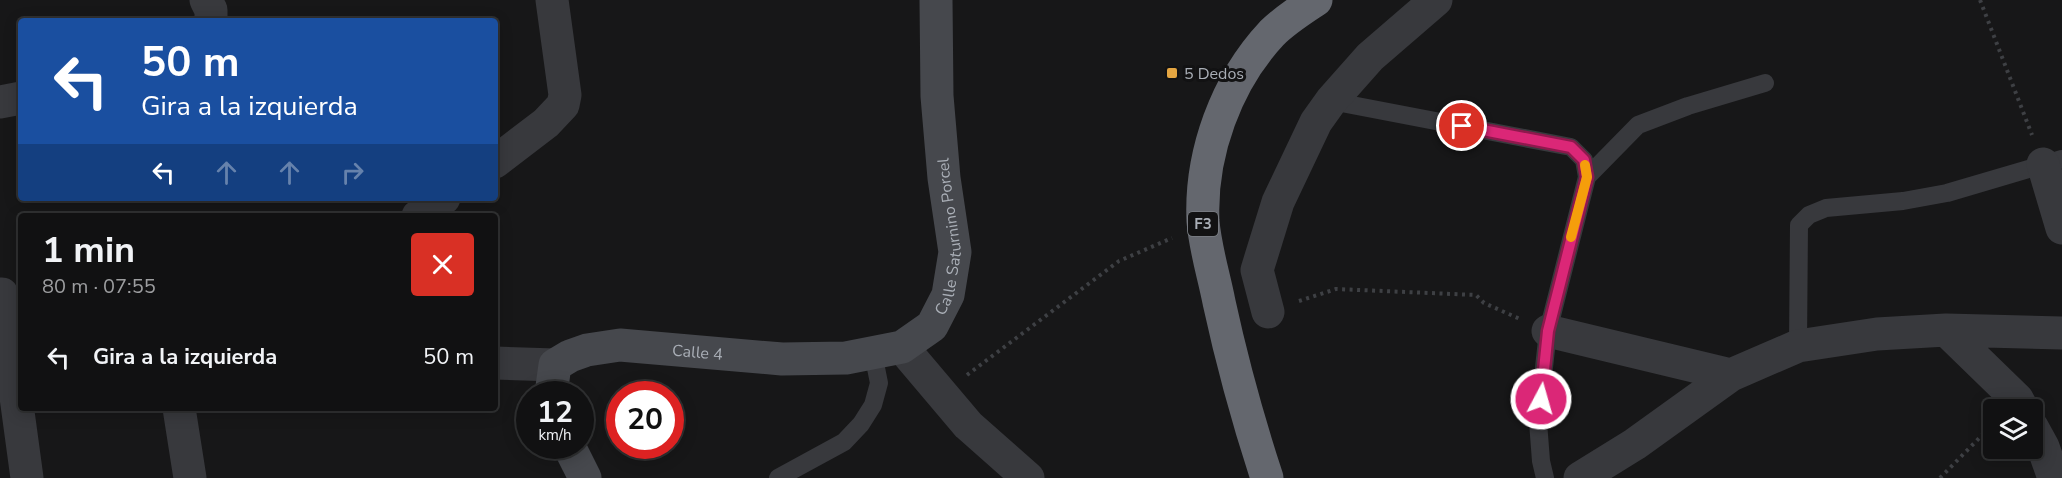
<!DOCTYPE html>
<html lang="es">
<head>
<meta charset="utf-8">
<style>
	:root { --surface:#111112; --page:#1e1f20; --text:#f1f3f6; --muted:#9c9d9f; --line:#303132 }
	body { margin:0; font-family:"Nunito Sans",sans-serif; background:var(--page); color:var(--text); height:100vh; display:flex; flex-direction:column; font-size:22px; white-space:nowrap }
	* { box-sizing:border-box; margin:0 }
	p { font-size:20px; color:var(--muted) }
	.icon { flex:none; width:33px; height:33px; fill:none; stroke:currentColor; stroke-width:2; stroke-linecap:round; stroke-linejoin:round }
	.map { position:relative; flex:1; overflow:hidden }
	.side { position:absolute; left:18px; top:213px; width:480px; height:198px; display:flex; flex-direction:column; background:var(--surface); border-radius:6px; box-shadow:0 3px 15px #0003,0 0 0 2px var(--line) }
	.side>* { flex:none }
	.top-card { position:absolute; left:18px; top:18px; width:480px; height:183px; border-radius:6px; box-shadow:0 3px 15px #0003,0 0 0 2px var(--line); background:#1a4fa0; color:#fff; overflow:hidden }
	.buttons { position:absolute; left:1983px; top:399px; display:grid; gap:12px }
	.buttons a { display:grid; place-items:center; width:60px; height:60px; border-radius:6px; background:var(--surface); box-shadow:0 3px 15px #0003,0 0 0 2px var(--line); font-size:30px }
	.speed { position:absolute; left:516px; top:381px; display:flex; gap:12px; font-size:30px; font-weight:700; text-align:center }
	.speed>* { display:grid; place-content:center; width:78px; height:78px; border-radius:50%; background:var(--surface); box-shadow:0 3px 15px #0003,0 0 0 2px var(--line); line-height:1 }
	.speed small { font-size:15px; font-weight:400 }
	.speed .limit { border:9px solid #d22; background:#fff; color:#111 }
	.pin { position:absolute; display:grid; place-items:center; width:51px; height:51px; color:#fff; margin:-26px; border:3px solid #fff; border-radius:50%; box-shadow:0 2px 6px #0007 }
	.me { position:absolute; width:66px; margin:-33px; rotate:6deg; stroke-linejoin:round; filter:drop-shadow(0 0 4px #0008) }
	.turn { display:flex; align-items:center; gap:21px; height:126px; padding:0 24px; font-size:27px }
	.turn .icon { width:78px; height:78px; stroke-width:2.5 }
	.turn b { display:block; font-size:42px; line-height:51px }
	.lanes { display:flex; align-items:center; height:57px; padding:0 24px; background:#0003; justify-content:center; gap:30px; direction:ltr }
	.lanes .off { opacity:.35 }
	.round { display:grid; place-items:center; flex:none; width:63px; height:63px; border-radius:6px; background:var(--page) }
	.summary { display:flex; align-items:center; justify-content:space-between; height:102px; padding:0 24px }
	h1 { font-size:36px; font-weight:700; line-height:45px }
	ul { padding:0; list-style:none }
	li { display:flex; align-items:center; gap:18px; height:84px; padding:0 24px }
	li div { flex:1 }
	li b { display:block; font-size:22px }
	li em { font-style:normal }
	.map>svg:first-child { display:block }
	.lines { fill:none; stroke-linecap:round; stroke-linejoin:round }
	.path { stroke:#3e4044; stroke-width:4; stroke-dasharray:3 4.5; stroke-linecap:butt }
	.lane { stroke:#38393d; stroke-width:18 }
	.street { stroke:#38393d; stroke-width:33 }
	.secondary { stroke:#46484d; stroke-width:33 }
	.highway { stroke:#64676e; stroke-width:33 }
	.route-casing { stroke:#8e194d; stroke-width:15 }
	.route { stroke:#db2777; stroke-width:10 }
	.slow { stroke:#f59e0b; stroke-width:10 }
	.poi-dot { fill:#e5a642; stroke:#121213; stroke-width:2 }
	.labels { text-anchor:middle; stroke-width:6; stroke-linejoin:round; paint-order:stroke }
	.shield { fill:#121213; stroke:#7c8086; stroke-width:1.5 }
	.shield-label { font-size:15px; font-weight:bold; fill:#aaafb7 }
	.poi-label { font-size:16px; fill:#aaafb7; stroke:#121213; text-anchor:start }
	.street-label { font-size:16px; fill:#aaafb7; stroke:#121213 }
</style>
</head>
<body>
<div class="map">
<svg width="2062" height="478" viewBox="0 0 2062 478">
	<rect width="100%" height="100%" fill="#171718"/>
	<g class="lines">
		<path class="path" d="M1980 0 2032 135
			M1299 301 1336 289 1476 295 1484 303 1520 319
			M967 375 1119 261 1172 238
			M1940 478 1994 423"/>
		<path class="lane" d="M1331 101 1571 147 1584 160 1587 177 1548 331 1538 422 1541 461 1545 478
			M1587 177 1638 125 1688 106 1765 83
			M1798 346 1799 225 1809 215 1826 208 1903 201 1947 193 2062 159
			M778 478 844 442 861 424 873 405 879 383 873 353"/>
		<path class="street" d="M206 0 211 10V21
			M0 102 21 98
			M495 162 546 123 563 105 565 95 552 0
			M2043 164 2062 228
			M418 216 444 198
			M2 294 27 478
			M1268 312 1257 270 1278 202 1316 122 1331 101 1370 57 1436 0
			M1946 330 2017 399 2023 410
			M1548 331 1731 375
			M902 347 968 425 1028 478
			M495 363 555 365
			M179 408 190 478
			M2032 427 2043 447 2054 478
			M1580 478 1635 444 1731 375 1798 346 1877 334 1946 330 2062 333"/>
		<g class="secondary">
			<path id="s1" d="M551 394 555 365 570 356 587 350 620 345 782 359 846 358 902 347 932 326 948 295 955 252 944 178 937 96 936 0"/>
			<path d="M569 446 585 478"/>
		</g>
		<path class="highway" d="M1267 478C1248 420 1232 362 1219 302 1214 276 1205 248 1203 221 1200 154 1226 82 1272 33 1285 20 1301 10 1316 0"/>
	</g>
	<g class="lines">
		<defs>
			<path id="route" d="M1462 126 1571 147 1584 160 1587 177 1548 331 1541 399"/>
		</defs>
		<use href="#route" class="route-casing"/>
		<use href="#route" class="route"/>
		<path class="slow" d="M1571 237 1587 177 1585 165"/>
	</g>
	<rect class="poi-dot" x="1166" y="67" width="12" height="12" rx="3"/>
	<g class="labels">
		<rect class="shield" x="1188" y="212" width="30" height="24" rx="4.5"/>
		<g class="shield-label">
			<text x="1203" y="229">F3</text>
		</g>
		<g class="poi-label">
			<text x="1184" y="79">5 Dedos</text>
		</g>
		<g class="street-label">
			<text dy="6" stroke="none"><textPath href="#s1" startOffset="512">Calle Saturnino Porcel</textPath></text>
			<text dy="6" stroke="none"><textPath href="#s1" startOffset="176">Calle 4</textPath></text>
		</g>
	</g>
</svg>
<div class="buttons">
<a><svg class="icon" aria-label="layers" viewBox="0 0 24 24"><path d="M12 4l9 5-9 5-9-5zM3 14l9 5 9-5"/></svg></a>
</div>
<div class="speed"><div>12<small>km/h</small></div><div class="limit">20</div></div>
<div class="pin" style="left:1462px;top:126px;background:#d93025"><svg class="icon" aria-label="arrive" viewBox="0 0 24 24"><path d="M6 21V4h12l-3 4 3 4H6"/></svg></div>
<svg class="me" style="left:1541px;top:399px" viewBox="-20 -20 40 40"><circle r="17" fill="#db2777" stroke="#fff" stroke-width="3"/><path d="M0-11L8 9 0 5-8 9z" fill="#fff"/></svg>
<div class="top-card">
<div class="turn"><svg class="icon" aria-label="left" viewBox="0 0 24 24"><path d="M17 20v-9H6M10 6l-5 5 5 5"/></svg><div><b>50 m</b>Gira a la izquierda</div></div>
<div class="lanes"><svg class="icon" aria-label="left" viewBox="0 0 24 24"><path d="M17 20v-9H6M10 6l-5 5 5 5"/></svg><svg class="icon off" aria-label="ahead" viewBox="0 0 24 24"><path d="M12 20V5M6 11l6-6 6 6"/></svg><svg class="icon off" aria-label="ahead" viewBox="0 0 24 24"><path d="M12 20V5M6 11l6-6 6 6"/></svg><svg class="icon off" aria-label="right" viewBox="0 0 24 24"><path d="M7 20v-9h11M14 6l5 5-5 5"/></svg></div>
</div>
<section class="side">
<div class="summary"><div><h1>1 min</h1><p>80 m · 07:55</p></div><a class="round" style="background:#d93025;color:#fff"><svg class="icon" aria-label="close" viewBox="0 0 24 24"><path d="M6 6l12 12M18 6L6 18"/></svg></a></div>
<ul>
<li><svg class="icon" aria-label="left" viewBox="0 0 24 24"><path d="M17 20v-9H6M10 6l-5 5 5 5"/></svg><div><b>Gira a la izquierda</b></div><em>50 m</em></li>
</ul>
</section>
</div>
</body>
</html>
